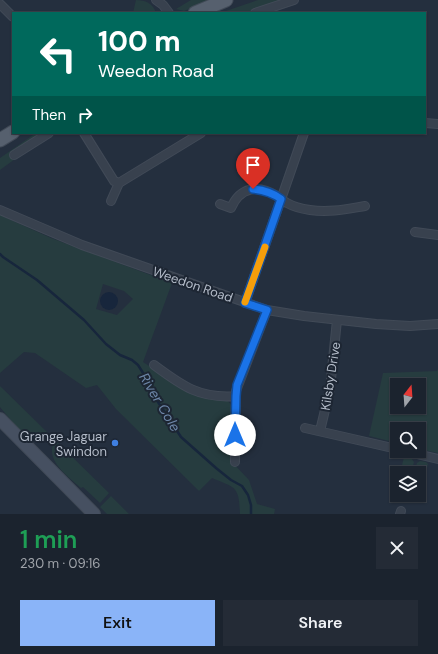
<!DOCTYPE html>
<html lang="en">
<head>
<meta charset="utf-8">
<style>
	:root { --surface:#1b232e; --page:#242b36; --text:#f1f3f6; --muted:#a0a4aa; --line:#39404a; --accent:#8ab4f8 }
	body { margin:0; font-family:"DM Sans",sans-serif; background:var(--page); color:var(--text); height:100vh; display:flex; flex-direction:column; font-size:15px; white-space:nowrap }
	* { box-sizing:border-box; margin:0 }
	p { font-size:13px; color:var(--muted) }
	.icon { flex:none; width:22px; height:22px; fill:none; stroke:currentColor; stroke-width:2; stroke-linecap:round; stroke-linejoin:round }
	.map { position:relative; height:514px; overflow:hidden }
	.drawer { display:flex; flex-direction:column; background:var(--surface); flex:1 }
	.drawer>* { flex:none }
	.top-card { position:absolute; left:12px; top:12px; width:414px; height:122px; border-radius:0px; box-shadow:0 1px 3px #0004,0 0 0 1px var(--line); background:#00695c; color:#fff; overflow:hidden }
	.needle { width:26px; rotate:17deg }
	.tools { position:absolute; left:390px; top:378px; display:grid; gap:8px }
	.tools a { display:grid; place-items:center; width:36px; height:36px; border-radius:0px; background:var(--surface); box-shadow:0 1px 3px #0004,0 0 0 1px var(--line); font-size:20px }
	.pin { position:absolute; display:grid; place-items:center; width:34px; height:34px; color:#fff; margin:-41px -17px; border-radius:50% 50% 50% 0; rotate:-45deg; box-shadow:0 0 4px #0007 }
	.pin .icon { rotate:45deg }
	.me { position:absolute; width:44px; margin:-22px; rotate:0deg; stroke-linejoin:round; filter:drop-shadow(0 0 3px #0008) }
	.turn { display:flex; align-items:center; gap:14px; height:84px; padding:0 20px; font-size:18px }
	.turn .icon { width:52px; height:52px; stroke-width:2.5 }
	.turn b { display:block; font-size:28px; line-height:34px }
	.then { display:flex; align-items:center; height:38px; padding:0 20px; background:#0003; gap:8px; font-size:15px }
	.round { display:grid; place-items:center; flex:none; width:42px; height:42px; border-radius:0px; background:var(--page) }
	.overview { display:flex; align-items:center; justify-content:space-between; height:68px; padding:0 20px }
	h1 { font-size:24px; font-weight:600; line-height:30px; color:#1e9e55 }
	.button { display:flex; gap:8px; margin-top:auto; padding:8px 20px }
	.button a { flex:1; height:46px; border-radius:0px; background:var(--accent); color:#111; font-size:16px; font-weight:600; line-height:46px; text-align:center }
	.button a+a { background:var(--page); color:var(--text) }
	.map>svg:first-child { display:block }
	.green { fill:#263c3f; fill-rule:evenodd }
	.water { fill:#17263c }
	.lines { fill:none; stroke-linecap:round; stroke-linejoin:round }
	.stream { stroke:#17263c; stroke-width:2.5 }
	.minor-casing { stroke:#414a57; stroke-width:10 }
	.secondary-casing { stroke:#414a57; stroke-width:14 }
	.primary-casing { stroke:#414a57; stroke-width:15 }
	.minor { stroke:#38414e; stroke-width:8 }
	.secondary { stroke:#465061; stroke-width:12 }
	.primary { stroke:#56606e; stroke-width:13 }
	.route-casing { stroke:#114b97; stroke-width:10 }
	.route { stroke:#1a73e8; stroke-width:7 }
	.slow { stroke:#f59e0b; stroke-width:7 }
	.shop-dot { fill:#3f7fe0; stroke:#1d2633; stroke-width:1.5 }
	.labels { text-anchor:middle; stroke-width:4; stroke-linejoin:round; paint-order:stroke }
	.street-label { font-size:13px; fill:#b4bcc9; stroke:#1d2633 }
	.poi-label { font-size:13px; fill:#b4bcc9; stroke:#1d2633; text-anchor:end }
	.water-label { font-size:14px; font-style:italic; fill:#6d86a8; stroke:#1d2633 }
</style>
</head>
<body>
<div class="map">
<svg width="438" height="514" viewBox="0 0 438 514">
	<rect width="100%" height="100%" fill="#242f3e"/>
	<path class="green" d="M136 0C145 0 153 3 156 13H133Z
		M191 0H212L184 11 176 9Z
		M258 0H281L245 13H220Z
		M36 133H44L13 154 15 159 0 170V158Z
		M0 215 51 238 172 283 143 362 169 379 227 400 233 407 230 460 249 480 257 504 275 509 274 514H240C239 486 236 488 212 478L199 491 116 409 97 385 86 388 35 353 24 352 0 373ZM103 284 124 291 133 299 117 315 96 309Z
		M438 369V453L419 449V429H397V443L369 436 383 373 437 371ZM397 385H419V407H397Z
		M0 386 49 434 37 440H31L24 436 0 407Z
		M55 440 109 493 100 503 83 487 81 488C69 477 43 460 55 440Z
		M404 457 411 458 414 462 411 473H400Z
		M420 461 426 462 428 464 419 498 416 495H419V473H414L417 463Z
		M111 496 129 514H107L100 507Z"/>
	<path class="water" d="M100 301a9 9 0 1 1 18 0a9 9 0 1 1-18 0Z"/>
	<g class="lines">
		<path class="stream" d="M0 254 3 257 37 280 84 320 106 344 120 355 132 360 138 365 145 376 156 399 181 437 216 468 231 480 242 486 248 495 251 505V514"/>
		<defs>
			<path id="minor" d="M156 0 163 5 169 13
				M0 4 13 17
				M255 13 294 0
				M425 123 438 124
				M84 133 114 181 119 183
				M14 155 49 133
				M111 201 119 183 201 133
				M220 204 231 208C240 187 258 184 277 196 280 198 283 201 287 203 294 207 303 209 310 210 329 213 347 209 365 206
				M0 210 82 245 267 310 304 316 376 324 410 326 438 324
				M415 232 438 235
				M245 303 304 133
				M154 365C181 385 199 399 236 396
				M305 428 397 449
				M320 431 330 389 337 320
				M404 451 438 459
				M235 462 236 391 267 310
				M400 514 401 511"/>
			<path id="secondary" d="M0 419 94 514"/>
			<path id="primary" d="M195 13 226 0
				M0 140 13 132"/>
		</defs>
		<use href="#minor" class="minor-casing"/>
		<use href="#secondary" class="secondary-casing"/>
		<use href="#primary" class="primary-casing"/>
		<use href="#minor" class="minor"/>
		<use href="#secondary" class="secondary"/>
		<use href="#primary" class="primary"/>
	</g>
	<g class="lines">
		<defs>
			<path id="route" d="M235 435 236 396 237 385 267 310 245 303 281 199C273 193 263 190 253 189"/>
		</defs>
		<use href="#route" class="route-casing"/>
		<use href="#route" class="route"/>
		<path class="slow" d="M245 302 265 247"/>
	</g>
	<circle class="shop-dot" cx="115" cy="443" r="4"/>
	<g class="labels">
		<g class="street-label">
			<text transform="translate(193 284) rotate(19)" y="5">Weedon Road</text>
			<text transform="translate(330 376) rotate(-81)" y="5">Kilsby Drive</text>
		</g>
		<g class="poi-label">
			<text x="107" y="441">Grange Jaguar<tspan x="107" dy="15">Swindon</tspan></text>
		</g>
		<g class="water-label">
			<text transform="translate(160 402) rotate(59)" y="5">River Cole</text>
		</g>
	</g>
</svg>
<div class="tools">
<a><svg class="needle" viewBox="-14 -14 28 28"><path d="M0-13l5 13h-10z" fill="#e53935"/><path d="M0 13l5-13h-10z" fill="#a0a4aa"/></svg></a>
<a><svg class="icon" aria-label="search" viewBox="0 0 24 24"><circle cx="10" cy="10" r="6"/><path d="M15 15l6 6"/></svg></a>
<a><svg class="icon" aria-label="layers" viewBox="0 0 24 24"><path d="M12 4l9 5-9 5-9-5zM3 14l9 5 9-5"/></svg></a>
</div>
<div class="pin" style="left:253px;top:189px;background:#d93025"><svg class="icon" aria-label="arrive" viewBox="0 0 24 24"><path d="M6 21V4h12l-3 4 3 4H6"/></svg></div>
<svg class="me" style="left:235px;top:435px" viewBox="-20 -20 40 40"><circle r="19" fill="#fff"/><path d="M0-13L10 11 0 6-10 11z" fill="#1a73e8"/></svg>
<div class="top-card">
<div class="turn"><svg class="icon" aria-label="left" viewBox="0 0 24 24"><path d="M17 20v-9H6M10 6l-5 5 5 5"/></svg><div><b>100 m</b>Weedon Road</div></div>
<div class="then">Then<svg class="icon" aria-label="right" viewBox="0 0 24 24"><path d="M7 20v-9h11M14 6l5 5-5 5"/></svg></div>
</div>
</div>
<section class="drawer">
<div class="overview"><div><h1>1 min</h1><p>230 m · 09:16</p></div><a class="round"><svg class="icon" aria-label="close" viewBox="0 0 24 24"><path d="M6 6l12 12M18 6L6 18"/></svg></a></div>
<div class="button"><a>Exit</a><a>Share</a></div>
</section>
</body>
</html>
